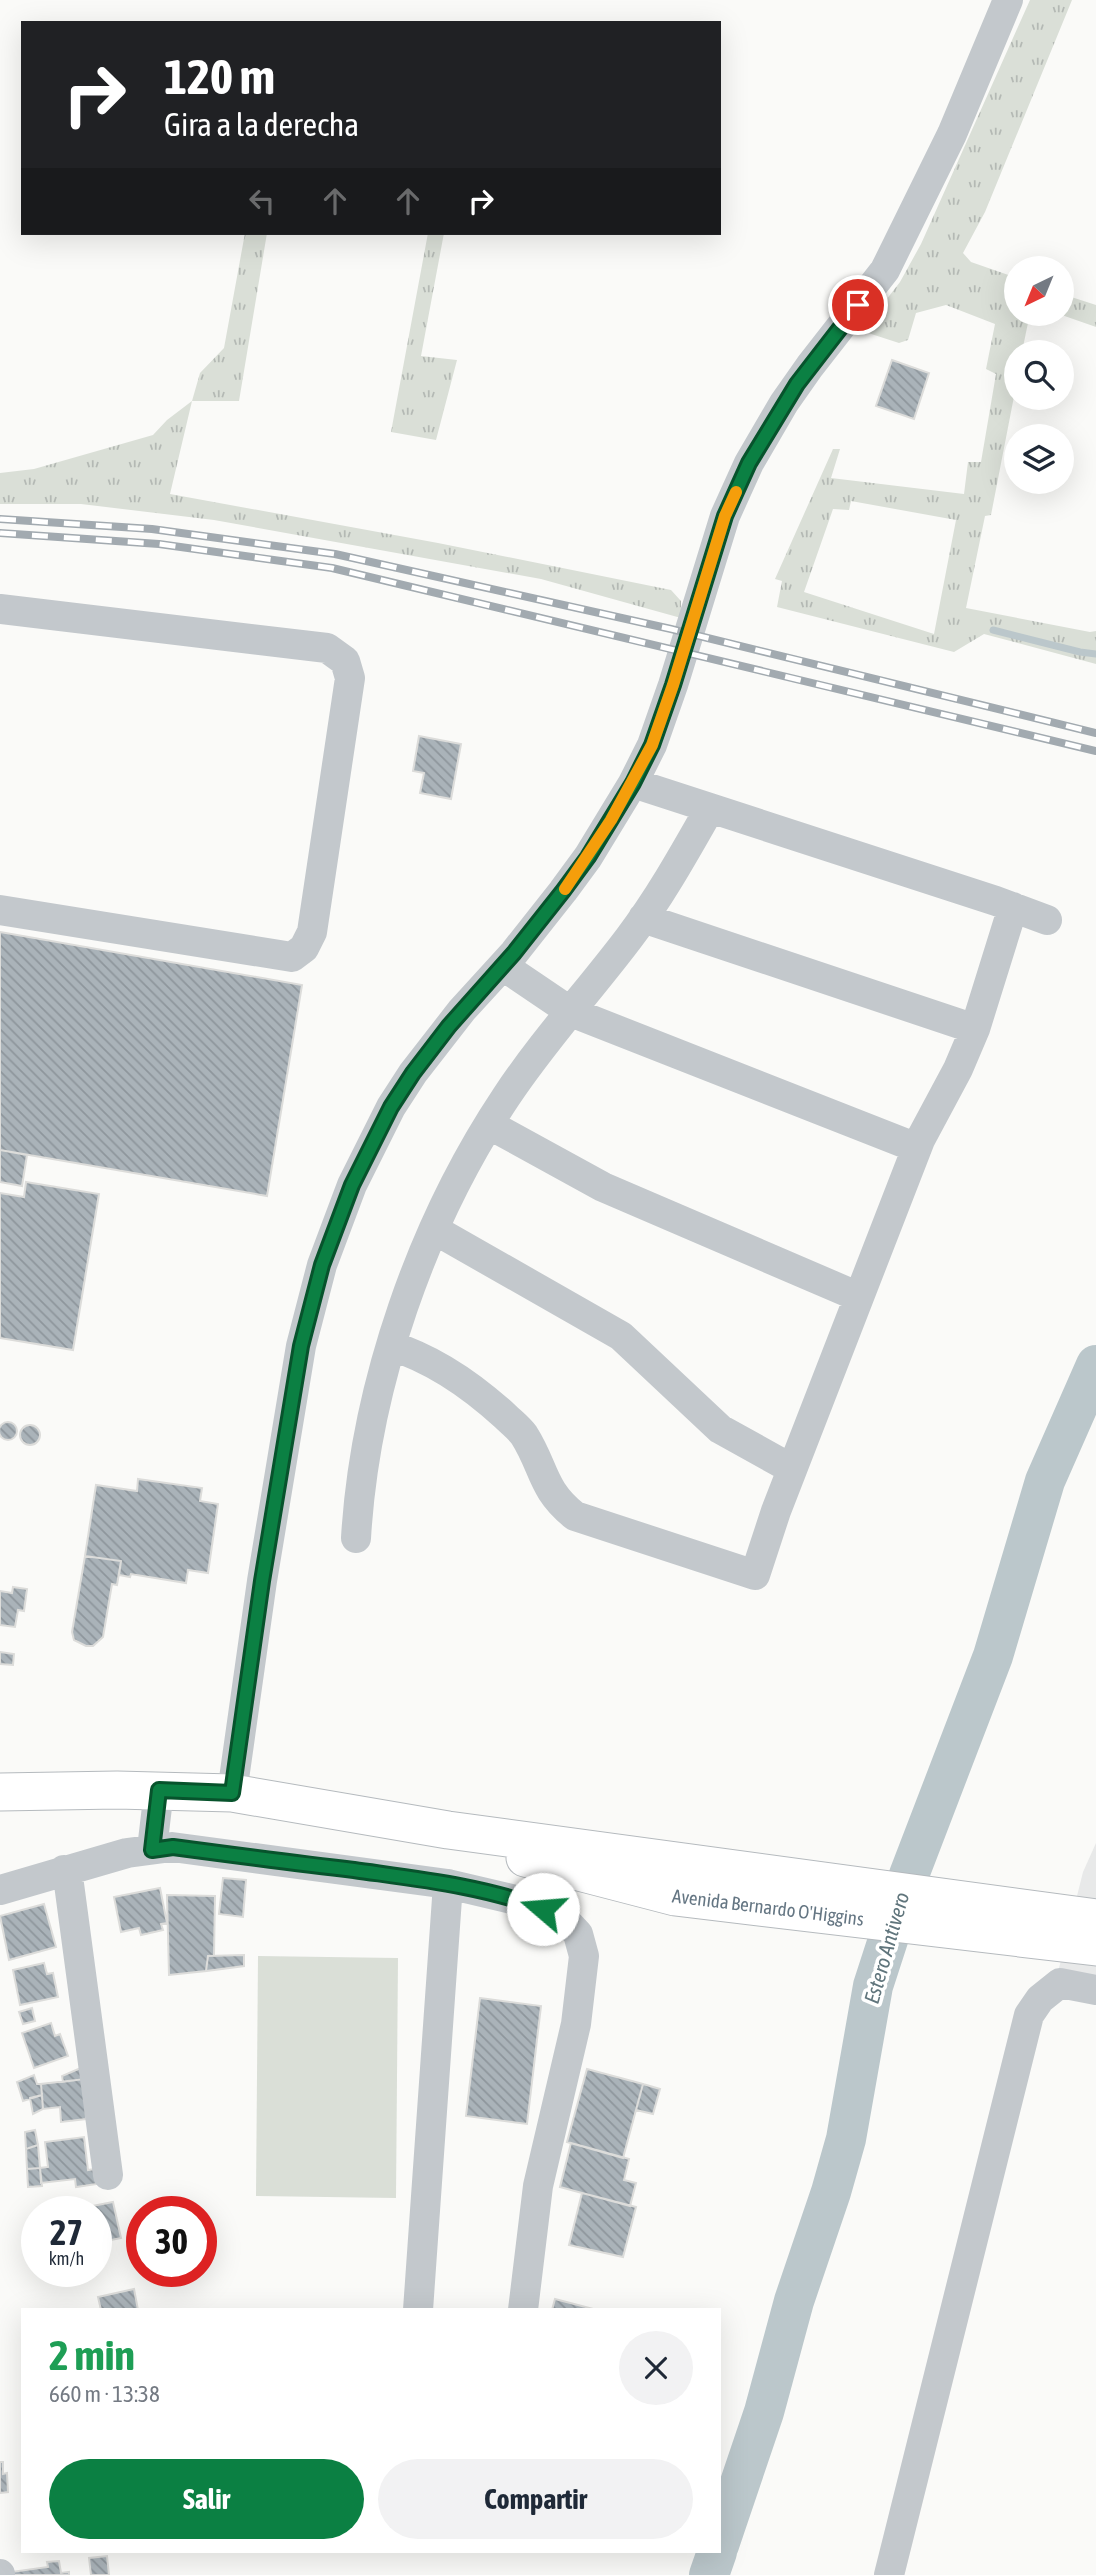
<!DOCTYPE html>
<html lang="es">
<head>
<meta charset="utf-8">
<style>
	:root { --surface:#fff; --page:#f2f2f3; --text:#1f2937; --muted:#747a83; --accent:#0b8043 }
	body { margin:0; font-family:"Asap Condensed",sans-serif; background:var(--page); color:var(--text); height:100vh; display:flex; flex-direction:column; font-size:26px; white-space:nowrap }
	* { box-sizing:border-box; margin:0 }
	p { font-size:23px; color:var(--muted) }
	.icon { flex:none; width:38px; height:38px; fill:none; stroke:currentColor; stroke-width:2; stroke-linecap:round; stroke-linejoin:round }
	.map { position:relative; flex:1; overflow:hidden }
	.panel { position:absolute; left:21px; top:2308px; width:700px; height:245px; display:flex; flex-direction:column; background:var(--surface); border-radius:0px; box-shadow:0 7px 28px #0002 }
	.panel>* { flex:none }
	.hud { position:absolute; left:21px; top:21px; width:700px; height:214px; border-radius:0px; box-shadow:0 7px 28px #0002; background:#202124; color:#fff; overflow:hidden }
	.needle { width:46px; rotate:223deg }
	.buttons { position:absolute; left:1004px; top:256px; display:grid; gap:14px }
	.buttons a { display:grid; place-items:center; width:70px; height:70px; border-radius:50%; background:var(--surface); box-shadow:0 7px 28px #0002; font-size:35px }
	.speed { position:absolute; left:21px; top:2196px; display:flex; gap:14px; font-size:35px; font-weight:700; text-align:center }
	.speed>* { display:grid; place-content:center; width:91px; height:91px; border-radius:50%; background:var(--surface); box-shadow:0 7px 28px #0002; line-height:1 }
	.speed small { font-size:18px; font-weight:400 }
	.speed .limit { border:10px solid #d22; background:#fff; color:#111 }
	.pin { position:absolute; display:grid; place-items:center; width:60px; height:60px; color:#fff; margin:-30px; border:4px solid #fff; border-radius:50%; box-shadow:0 2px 7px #0007 }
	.me { position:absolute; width:77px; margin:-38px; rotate:288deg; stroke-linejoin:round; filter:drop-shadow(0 0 5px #0008) }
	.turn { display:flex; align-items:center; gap:24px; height:147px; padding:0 28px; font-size:32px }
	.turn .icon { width:91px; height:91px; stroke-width:2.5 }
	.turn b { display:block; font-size:49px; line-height:60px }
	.lanes { display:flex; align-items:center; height:66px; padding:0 28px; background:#0003; justify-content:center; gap:35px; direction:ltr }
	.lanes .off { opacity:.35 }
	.round { display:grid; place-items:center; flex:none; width:74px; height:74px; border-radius:37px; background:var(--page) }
	.summary { display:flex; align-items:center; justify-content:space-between; height:119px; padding:0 28px }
	h1 { font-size:42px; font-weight:700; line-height:52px; color:#1e9e55 }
	.button { display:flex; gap:14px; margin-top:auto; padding:14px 28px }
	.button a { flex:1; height:80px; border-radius:42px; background:var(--accent); color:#fff; font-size:28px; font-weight:700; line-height:80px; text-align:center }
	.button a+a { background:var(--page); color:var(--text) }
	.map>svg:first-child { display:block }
	.built { fill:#e8e9e9 }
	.grass { fill:url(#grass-tufts); fill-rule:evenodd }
	.pitch { fill:#dadfd7 }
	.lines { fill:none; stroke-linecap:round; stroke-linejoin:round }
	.stream { stroke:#bbc7cb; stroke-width:7 }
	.river { stroke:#bbc7cb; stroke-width:40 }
	.building { fill:url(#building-back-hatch); stroke:#dcdcda; stroke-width:2 }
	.major-casing { stroke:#b5babe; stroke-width:39 }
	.minor { stroke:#c3c8cc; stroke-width:30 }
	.major { stroke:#fff; stroke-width:37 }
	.rail-casing { stroke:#a2aab0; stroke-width:8 }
	.rail { stroke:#fff; stroke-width:5; stroke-dasharray:16; stroke-linecap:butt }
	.route-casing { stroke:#07532c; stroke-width:18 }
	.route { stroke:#0b8043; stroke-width:12 }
	.slow { stroke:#f59e0b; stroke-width:12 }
	.labels { text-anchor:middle; stroke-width:7; stroke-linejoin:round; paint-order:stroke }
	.street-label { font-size:19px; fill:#657683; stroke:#fff }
	.water-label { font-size:21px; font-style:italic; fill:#60757c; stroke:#fff }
</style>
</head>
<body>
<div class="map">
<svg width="1096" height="2575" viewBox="0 0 1096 2575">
	<defs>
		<pattern id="grass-tufts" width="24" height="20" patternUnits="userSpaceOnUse" patternTransform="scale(1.75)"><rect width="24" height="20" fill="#dadfd7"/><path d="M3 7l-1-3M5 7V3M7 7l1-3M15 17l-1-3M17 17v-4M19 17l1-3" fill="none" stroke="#b4b9b4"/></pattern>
		<pattern id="building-back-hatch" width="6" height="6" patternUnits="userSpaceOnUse" patternTransform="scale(1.75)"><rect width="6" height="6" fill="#aab3b9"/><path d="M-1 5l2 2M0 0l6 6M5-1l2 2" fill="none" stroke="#8e969c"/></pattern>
	</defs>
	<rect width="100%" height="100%" fill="#fafaf8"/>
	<path class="built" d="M1096 1843V1997L1054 1988 1083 1872Z"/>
	<path class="grass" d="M1030 0H1072L985 212 963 253 971 262 1017 278V313H1030L1022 352H1017V381L991 515 985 516 966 608 1090 632 1096 631V664L984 634 954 652 777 607 782 581 775 579 833 449H840L831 478 964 494 968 462H981L996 374 986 369 995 324 946 305 916 313 908 340 899 343 862 331 900 282 921 244ZM851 501 956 520 934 634 804 592 833 509 849 510Z
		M245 233H267L239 401H192L170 494 438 543 671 590 681 601V618L541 579 214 520 81 504H0V473L34 469 153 435 167 420 192 401 200 373 224 348Z
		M428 233H444L421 356 457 360 436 440 391 432Z
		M1062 294 1096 305V327L1056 313H1062Z"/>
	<path class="pitch" d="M258 1956 398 1958 396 2198 256 2196Z"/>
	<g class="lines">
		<path class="stream" d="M993 630 1080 652 1096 654"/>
		<path class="river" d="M719 2545 764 2412 794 2301 831 2192 846 2139 873 1986 909 1875 993 1656 1045 1481 1096 1365
			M709 2575 717 2552"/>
	</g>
	<path class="building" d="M892 360 929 373 914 419 876 406Z
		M419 736 461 744 451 799 420 793 424 773 413 771Z
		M0 932 302 985 267 1196 0 1150Z
		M0 1150 27 1155 22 1186 0 1182Z
		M26 1182 99 1194 73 1350 0 1338V1193L24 1197Z
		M-1 1431a9 9 0 1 1 18 0a9 9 0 1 1-18 0Z
		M20 1435a10 10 0 1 1 20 0a10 10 0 1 1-20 0Z
		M138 1479 202 1488 200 1501 218 1504 208 1573 188 1570 186 1583 131 1574 130 1577 119 1575 121 1561 85 1556 96 1485 137 1491Z
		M85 1556 121 1561 117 1585 112 1584 103 1637 93 1646H86L74 1640 72 1632Z
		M13 1587 27 1589 24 1611 18 1610 15 1627 0 1625V1591L12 1593Z
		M0 1652 14 1654 13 1665 0 1664Z
		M223 1878 246 1880 243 1917 219 1914Z
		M160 1888 167 1923 161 1924 163 1930 141 1935 139 1928 121 1932 114 1897Z
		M167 1895 215 1896 214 1956H208L206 1971 169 1975Z
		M44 1904 56 1947 9 1960 0 1916Z
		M244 1955V1966L206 1971 208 1956Z
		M44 1963 47 1974 53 1973 58 1997 20 2005 13 1970Z
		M480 1998 541 2006 527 2124 466 2116Z
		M32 2008 35 2021 23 2024 19 2012Z
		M51 2023 55 2036 60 2034 68 2056 34 2068 22 2033Z
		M83 2067 85 2079 63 2082 62 2076Z
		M587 2069 643 2084 623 2158 567 2142Z
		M34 2075 37 2084H41L42 2095 23 2101 17 2082Z
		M85 2079 86 2119 61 2122 60 2107 43 2109 41 2084Z
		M643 2084 660 2089 653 2114 636 2110Z
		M42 2095 43 2109 33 2114 30 2098Z
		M35 2130 38 2145 26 2149 25 2132Z
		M84 2137 88 2170 95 2169 97 2184 76 2187 75 2179 41 2183 40 2168 48 2167 45 2142Z
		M571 2143 629 2159 624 2180 636 2183 630 2206 560 2187Z
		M38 2145 40 2168 27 2169 26 2149Z
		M40 2168 42 2186 28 2187 27 2169Z
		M582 2193 636 2207 623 2257 569 2245Z
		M113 2202 121 2238 96 2243V2212H77V2209Z
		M134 2289 138 2310H101L98 2297Z
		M555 2299 597 2310H552Z
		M0 2462H3V2474L7 2473 8 2492 0 2493Z
		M107 2556 109 2575H91L89 2558Z
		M59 2561 61 2573 69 2572V2575H12L11 2572 48 2567 47 2562Z"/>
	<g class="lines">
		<defs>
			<path id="major" d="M0 1792 117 1790 232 1793 448 1830 1096 1918
				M525 1858 675 1897 1096 1947"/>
		</defs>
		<use href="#major" class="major-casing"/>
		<path class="minor" d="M0 609 327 648 345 661 350 678 312 932 304 948 292 957 0 910
			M633 783 996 901 1047 920
			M643 918 975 1029
			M503 966 571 1012 917 1148
			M490 1125 603 1187 859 1297
			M435 1230 621 1336 720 1429 792 1469
			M391 1346C434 1359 472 1386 505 1416 511 1422 519 1428 524 1435 545 1468 541 1489 575 1516L755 1575 776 1511 920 1140 958 1069 975 1029 1013 907
			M356 1538C365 1386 422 1223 506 1097 543 1041 589 991 629 938 660 897 685 852 710 808
			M232 1793 262 1581 301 1346 322 1265 352 1185 391 1107 413 1073 462 1010 514 953 563 891 588 857 633 783 652 745 673 685 725 516 749 463 784 403 810 366 885 270 952 134 1008 0
			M152 1849 159 1790
			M64 1870 69 1884 108 2175
			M0 1890 127 1853 172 1847 448 1884 524 1902 562 1917 578 1934 584 1956 576 2024 538 2186 523 2310
			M418 2310 448 1884
			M0 2574V2575
			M889 2575 1029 2015 1040 1999 1060 1983 1096 1990"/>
		<use href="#major" class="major"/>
		<defs>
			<path id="rail" d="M0 519 152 529 335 554 671 629 1096 733
				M0 533 159 544 332 568 1096 751"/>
		</defs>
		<use href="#rail" class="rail-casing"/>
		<use href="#rail" class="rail"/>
	</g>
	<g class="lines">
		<defs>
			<path id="route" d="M543 1909C484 1886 417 1879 354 1870 293 1863 233 1855 173 1847L152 1850 159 1790 232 1793 262 1581 301 1346 322 1265 352 1185 391 1107 413 1073 449 1026 514 953 563 891 588 857 633 783 652 745 673 685 725 516 749 463 797 384 858 305"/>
		</defs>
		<use href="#route" class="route-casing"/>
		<use href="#route" class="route"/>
		<path class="slow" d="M565 889 611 820 652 745 673 685 725 516 736 492"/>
	</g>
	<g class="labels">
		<g class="street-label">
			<text transform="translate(768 1907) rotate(7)" y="7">Avenida Bernardo O'Higgins</text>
		</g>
		<g class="water-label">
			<text transform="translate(887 1948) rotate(-74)" y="7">Estero Antivero</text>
		</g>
	</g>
</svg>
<div class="buttons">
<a><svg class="needle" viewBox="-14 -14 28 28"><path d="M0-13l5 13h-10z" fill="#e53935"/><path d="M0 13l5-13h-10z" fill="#747a83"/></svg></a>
<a><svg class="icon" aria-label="search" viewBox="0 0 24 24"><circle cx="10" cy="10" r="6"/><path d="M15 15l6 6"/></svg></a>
<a><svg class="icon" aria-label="layers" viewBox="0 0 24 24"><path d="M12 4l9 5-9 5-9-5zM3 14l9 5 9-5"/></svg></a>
</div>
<div class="speed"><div>27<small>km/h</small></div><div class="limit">30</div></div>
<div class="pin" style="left:858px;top:305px;background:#d93025"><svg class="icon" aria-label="arrive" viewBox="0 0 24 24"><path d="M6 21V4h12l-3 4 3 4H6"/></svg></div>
<svg class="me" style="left:543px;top:1909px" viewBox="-20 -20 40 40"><circle r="19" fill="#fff"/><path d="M0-13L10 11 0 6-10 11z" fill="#0b8043"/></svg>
<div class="hud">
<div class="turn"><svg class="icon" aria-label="right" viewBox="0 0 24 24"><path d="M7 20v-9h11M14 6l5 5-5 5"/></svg><div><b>120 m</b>Gira a la derecha</div></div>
<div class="lanes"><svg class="icon off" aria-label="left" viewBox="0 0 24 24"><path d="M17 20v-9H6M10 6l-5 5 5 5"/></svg><svg class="icon off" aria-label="ahead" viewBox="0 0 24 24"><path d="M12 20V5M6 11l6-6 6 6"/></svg><svg class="icon off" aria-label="ahead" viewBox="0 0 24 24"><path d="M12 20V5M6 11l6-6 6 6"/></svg><svg class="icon" aria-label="right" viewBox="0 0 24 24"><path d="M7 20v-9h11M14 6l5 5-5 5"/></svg></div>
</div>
<section class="panel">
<div class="summary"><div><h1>2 min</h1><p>660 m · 13:38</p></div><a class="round"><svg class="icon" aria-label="close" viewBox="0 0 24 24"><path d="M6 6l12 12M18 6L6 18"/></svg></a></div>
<div class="button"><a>Salir</a><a>Compartir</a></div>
</section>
</div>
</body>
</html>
